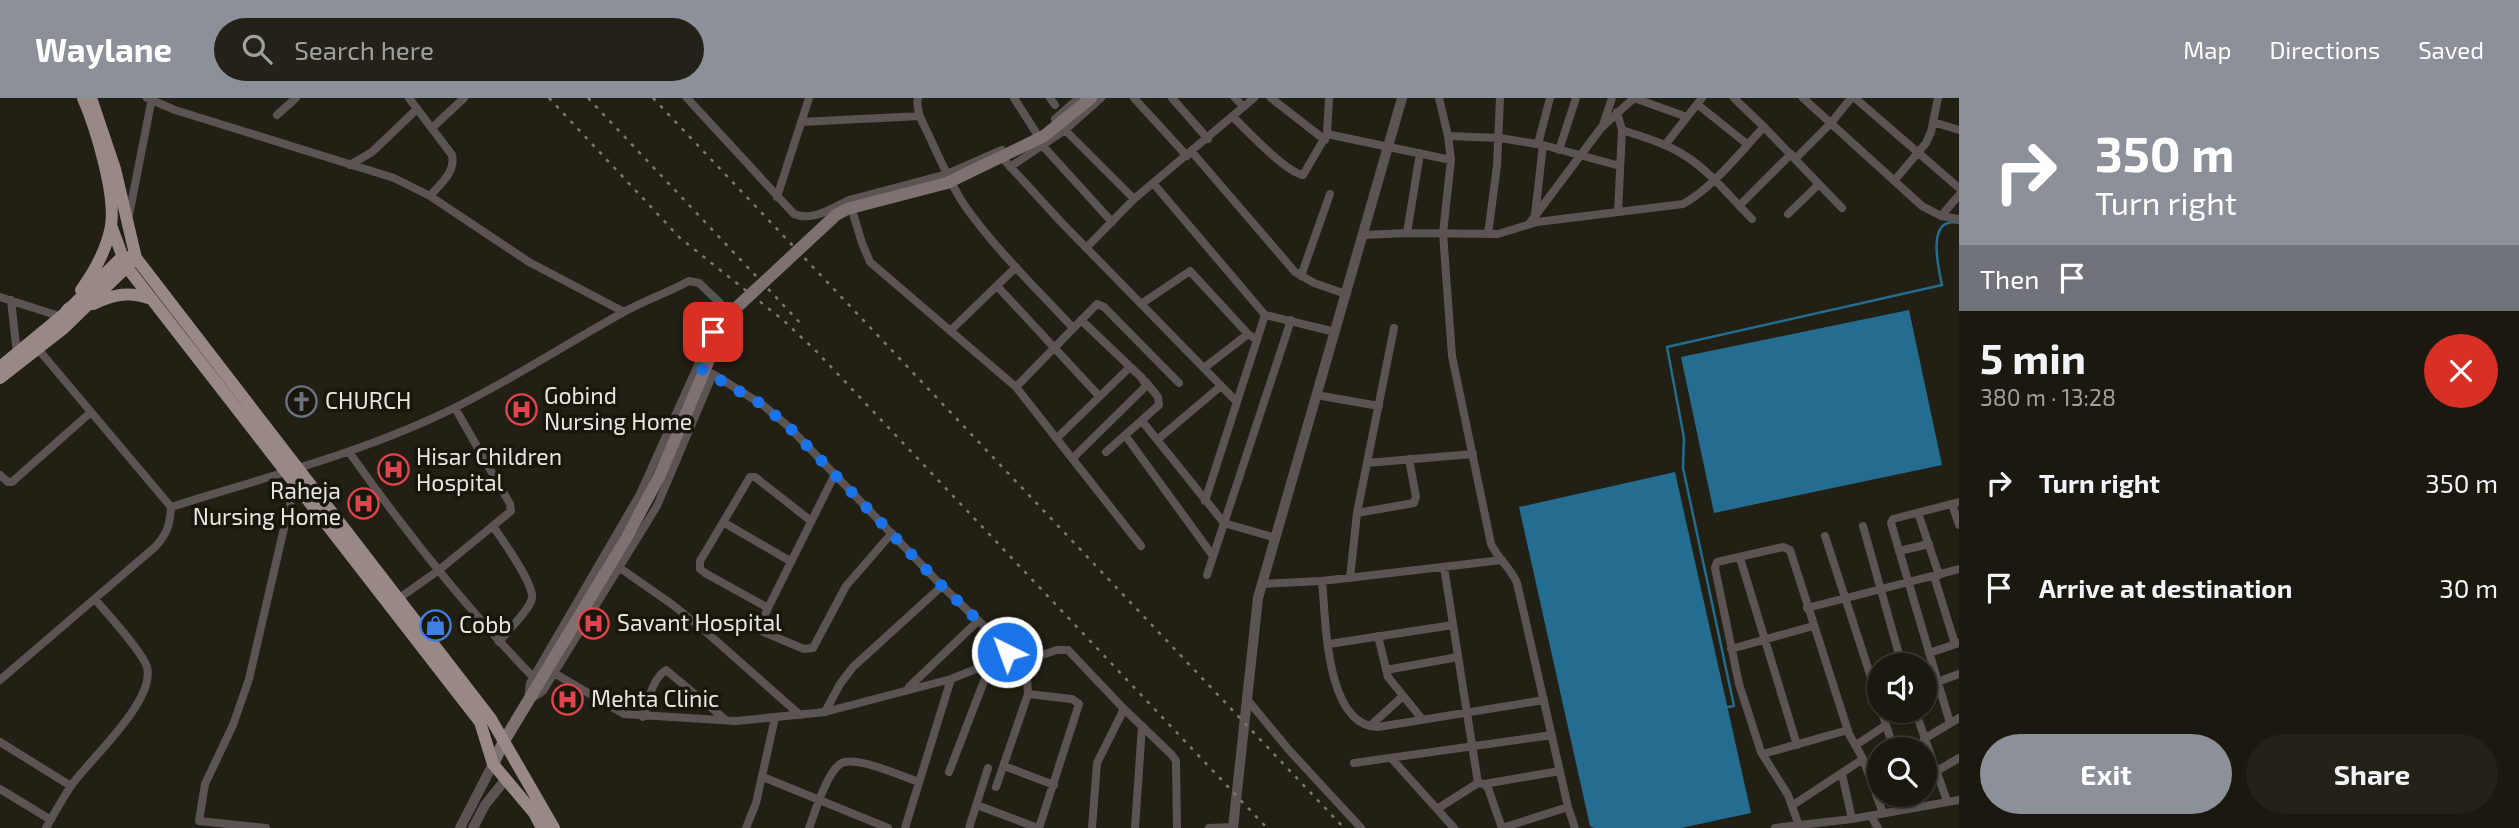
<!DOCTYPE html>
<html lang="en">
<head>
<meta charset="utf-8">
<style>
	:root { --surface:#1a180f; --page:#232118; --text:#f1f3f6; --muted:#9fa09e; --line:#38372f; --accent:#8c9099 }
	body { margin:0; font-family:"Exo 2",sans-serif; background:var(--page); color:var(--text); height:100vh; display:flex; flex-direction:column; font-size:26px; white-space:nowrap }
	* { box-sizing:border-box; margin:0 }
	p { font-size:23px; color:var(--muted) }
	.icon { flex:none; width:38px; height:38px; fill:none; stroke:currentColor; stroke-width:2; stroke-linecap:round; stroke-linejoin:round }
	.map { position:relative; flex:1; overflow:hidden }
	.details { display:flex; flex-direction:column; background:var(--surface); width:560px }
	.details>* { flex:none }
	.guide { background:#8c9099; color:#fff; overflow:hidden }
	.fabs { position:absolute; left:1867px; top:555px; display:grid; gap:14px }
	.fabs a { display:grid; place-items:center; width:70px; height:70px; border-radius:50%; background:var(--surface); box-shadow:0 2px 5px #0004,0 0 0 2px var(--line); font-size:35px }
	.pin { position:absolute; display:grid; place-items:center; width:60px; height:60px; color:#fff; margin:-30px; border-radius:14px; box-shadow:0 4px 10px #0006 }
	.me { position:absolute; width:77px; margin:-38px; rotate:318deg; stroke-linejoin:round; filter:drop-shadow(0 0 5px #0008) }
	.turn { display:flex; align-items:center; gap:24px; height:147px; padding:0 21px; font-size:32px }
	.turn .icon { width:91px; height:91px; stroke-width:2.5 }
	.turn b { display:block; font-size:49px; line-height:60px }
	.then { display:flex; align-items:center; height:66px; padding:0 21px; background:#0003; gap:14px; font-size:26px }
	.round { display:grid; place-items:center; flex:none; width:74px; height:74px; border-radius:37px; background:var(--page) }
	.headline { display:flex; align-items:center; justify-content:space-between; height:119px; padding:0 21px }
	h1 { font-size:42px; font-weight:700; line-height:52px }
	.button { display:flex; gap:14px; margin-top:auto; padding:14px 21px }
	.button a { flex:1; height:80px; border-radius:42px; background:var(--accent); color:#fff; font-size:28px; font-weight:700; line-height:80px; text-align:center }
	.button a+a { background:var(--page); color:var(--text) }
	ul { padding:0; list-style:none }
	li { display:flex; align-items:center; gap:21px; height:105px; padding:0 21px }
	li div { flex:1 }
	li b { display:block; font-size:26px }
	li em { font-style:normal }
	header { display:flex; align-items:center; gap:42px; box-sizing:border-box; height:98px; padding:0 35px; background:var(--accent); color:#fff }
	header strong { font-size:33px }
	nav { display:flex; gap:38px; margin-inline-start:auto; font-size:24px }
	.search { width:490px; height:63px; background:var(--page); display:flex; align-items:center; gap:18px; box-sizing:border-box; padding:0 24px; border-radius:38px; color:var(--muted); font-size:26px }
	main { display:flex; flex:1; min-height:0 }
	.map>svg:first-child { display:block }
	.water { fill:#246d90 }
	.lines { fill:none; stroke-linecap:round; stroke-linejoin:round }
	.stream { stroke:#246d90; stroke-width:2.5 }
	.minor { stroke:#5c5453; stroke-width:8 }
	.tertiary { stroke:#5c5453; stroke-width:10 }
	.secondary { stroke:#7e7271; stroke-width:12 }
	.primary { stroke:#988987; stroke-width:12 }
	.rail { stroke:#7c7a6f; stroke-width:2.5; stroke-dasharray:3.5 7; stroke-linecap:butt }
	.secondary-bridge { stroke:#7e7271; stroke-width:12 }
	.route { stroke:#1a73e8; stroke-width:12; stroke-dasharray:0 21.6 }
	.labels { text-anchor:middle; stroke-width:7; stroke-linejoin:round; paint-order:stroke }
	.poi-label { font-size:23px; fill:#e7e5dd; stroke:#19160b; text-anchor:start }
</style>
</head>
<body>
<header>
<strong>Waylane</strong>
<div class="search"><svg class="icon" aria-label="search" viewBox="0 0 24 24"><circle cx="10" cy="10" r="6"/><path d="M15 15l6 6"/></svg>Search here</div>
<nav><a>Map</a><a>Directions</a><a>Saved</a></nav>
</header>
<main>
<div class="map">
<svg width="1959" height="730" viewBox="0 0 1959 730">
	<rect width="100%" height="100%" fill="#222014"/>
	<path class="water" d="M1909 212 1942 367 1714 415 1681 259Z
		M1675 374 1751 715 1681 730H1594L1590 728 1519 409Z"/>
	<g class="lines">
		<path class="stream" d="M1728 609 1734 608 1683 370 1684 340 1667 249 1942 187C1938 169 1926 117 1959 125"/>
		<path class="minor" d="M147 0 175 12 394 80 430 98 529 164 624 214
			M409 0 452 57C456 74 440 86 430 98
			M687 0 794 116C813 124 832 110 849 102L862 145 870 164 1016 289 1141 448
			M918 0C915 14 925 28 930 40 941 63 951 87 965 108 996 152 1037 191 1073 230
			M1014 0 1037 36
			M1050 0 1055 7
			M1134 0 1187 58
			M1172 0 1208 41
			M1235 0 1244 9
			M1271 0 1325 42
			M1439 0 1448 38 1451 62 1443 135 1452 258 1491 446C1498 461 1511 470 1517 485L1568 709 1575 730
			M1634 0 1687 19
			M1734 0 1764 29 1842 110
			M1803 0 1922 108 1941 118 1959 121
			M1855 0 1959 90
			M1697 6 1747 46
			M1617 14 1622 32C1643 39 1665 45 1684 57 1710 73 1731 100 1752 121
			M277 17 296 0
			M1233 19C1248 33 1285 74 1303 77L1327 36 1329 0
			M1055 21 1079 0
			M801 24 920 18
			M1933 24 1959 32
			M1603 27 1612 0
			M432 30 464 0
			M1065 32 1134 101
			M1327 36 1451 62
			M1448 38 1500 40 1543 47 1620 68
			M1538 46 1550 0
			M1042 47 1112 124
			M1665 47 1702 0
			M1559 52 1576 0
			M997 54 1060 123 1236 303
			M1192 54 1295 174 1314 185 1346 196
			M1795 61 1831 25 1851 0
			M350 67 372 54 417 11
			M1010 69 1065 32 1101 0
			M1894 83 1926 45 1931 34 1938 0
			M1153 85 1265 217 1335 234
			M777 99 809 0
			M849 102 947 76 1002 52
			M1739 108 1791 56
			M1618 114 1622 32
			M1788 116 1819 86
			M129 117 152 0
			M1535 117 1543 47
			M1941 118 1959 97
			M1529 126 1601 30 1634 0
			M1407 135 1420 55
			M1488 136 1497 68 1500 0
			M1363 137 1407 135 1498 136 1537 124 1683 106C1712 91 1741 53 1764 29
			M1086 150 1134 101 1254 0
			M1301 178 1330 96
			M997 188 1099 298
			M0 199 62 219
			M11 202 17 256
			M1141 206 1190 173 1248 236 1257 242
			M950 233 1016 169
			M1204 270 1248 236
			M1016 289 1097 206 1104 209 1179 285
			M1316 297 1379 308
			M1142 323 1224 425 1276 440
			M1125 337 1213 458
			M1057 340 1130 269
			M1157 342 1221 288
			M349 354C405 433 466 510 534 580
			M1106 354 1159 307 1158 299 1146 284
			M1073 360 1146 288 1142 280 1081 222
			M1367 365 1473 356
			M835 376 768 510 761 527V533L804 551 813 550 846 488 892 435
			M0 377 8 384H12L91 314
			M1205 403 1265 217
			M1952 406 1959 427
			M171 409C266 379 366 354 456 309 513 281 566 246 622 215 643 203 667 195 689 183L699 185 720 205 721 216 640 396 530 585 528 603 543 593 657 408 713 276 698 269
			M1357 415 1414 405 1416 399 1409 361
			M1918 415 1939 477
			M723 424 790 463
			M493 428C502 442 534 485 532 500 530 512 507 533 499 544
			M1863 428 1902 567
			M1825 438 1880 607
			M1899 453 1929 446
			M1740 460 1797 647
			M1444 469 1478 685
			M620 470 673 507 705 533 800 617
			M1207 477 1291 222
			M1934 478 1955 546
			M1350 480 1357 415 1394 230
			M1322 483C1326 521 1325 628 1378 629L1544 602
			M1261 486 1322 483 1502 462
			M398 501 439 472 511 413 510 406 455 310
			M768 510 705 475 700 471V463L750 379H755L811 423
			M1807 510 1959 471
			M1378 538 1388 579 1422 621
			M1329 546 1453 527
			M1731 551 1813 528
			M1007 554 1026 562 1028 596 1072 601 1079 606 1039 730
			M1929 555 1959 545
			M1026 562 1057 552H1068L1124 611 1172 657 1176 663 1177 730
			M1386 572 1458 559
			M554 575 624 616 736 623 825 614 951 581 991 565 1007 554 1005 548 942 488 789 329 763 307 713 276
			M0 582 155 449C167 436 170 427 171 409L38 251
			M1937 584 1959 576
			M909 589 978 523
			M1246 600 1289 652 1361 730
			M1881 612 1894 651
			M1915 612 1947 703
			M825 614 840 586 853 569 942 488
			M643 619C648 604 652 581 666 572L726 622
			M1950 625 1891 425 1893 421 1959 404
			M1370 628 1403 598
			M1924 641 1959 620
			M0 644 71 688
			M1856 647 1886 627
			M1763 656 1848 632
			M1392 661 1454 730
			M1354 665 1552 637
			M1004 668 1054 687
			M949 674 991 565
			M1935 674 1959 660
			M1842 676 1852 721
			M763 679 888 730
			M1484 686 1560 673
			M996 689 1028 596
			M0 691 51 722
			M1908 696 1912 710
			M977 707 1038 730
			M1793 707 1863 661
			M1437 711 1478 685 1484 686 1488 690 1502 730 1568 709
			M1871 718 1878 730
			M1799 728 1788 697 1761 654 1739 586 1715 470 1717 464 1783 449 1790 452 1849 636 1863 661 1883 715
			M46 730C54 716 62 701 71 688 88 663 156 603 147 569 142 553 107 516 95 501
			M266 730 199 723 205 686 233 627 249 581 288 413 293 397 299 388
			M746 730 756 705 775 620
			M809 730C815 714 827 675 840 666 854 656 903 679 919 684
			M905 730 951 581
			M969 730 988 670
			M1092 730 1097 665 1124 611
			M1135 730 1142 628
			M1209 730 1233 729
			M1775 730 1852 721 1959 702"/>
		<path class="tertiary" d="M460 730 493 666
			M473 730 485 707 505 682
			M1233 730 1258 500 1402 0"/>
		<path class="secondary" d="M1044 38 1091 0
			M493 666 504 643 628 437"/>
		<path class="primary" d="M111 127 126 168 480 624 493 666 534 715 542 730
			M81 192C94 174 107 150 111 128 116 96 96 30 83 0
			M93 206C114 196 129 193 152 201
			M64 216 122 159 136 160 491 621 554 730
			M0 269 64 216 69 210
			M0 280 64 230 136 160 115 71 91 0"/>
		<path class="rail" d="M549 0 680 140 783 222 816 253 1267 730
			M588 0 804 229
			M653 0 1344 730"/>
		<path class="secondary-bridge" d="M628 437 659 379 721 234 728 218 736 210 836 117 847 111 947 85 1044 38"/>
	</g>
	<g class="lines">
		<path class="route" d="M713 234 698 269 763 307 789 329 942 488 1005 548 1007 554"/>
	</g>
	<defs>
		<symbol id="church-ring" viewBox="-11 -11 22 22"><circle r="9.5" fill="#19160b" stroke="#6b7280" stroke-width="1.5"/><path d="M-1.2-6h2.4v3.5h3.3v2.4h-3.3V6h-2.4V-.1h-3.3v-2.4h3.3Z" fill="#6b7280"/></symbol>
		<symbol id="hospital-ring" viewBox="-11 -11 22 22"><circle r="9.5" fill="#19160b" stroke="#e0444e" stroke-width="1.5"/><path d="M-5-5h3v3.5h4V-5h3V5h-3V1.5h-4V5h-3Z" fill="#e0444e"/></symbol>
		<symbol id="shop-ring" viewBox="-11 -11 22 22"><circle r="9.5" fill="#19160b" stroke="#3f7fe0" stroke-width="1.5"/><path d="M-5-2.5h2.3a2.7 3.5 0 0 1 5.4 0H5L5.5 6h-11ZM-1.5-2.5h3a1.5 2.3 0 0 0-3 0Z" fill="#3f7fe0"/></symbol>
	</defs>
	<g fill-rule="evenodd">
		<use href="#church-ring" x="284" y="286" width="35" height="35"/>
		<use href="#hospital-ring" x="504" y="294" width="35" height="35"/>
		<use href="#hospital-ring" x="376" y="354" width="35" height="35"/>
		<use href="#hospital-ring" x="346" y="388" width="35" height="35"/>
		<use href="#hospital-ring" x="576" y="508" width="35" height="35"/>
		<use href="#shop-ring" x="418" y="510" width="35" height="35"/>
		<use href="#hospital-ring" x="550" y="584" width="35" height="35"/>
	</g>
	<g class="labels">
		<g class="poi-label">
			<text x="544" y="306">Gobind<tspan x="544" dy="26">Nursing Home</tspan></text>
			<text x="325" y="311">CHURCH</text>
			<text x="416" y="367">Hisar Children<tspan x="416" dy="26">Hospital</tspan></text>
			<text x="341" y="401" text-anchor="end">Raheja<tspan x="341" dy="26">Nursing Home</tspan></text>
			<text x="617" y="533">Savant Hospital</text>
			<text x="459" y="535">Cobb</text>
			<text x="591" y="609">Mehta Clinic</text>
		</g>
	</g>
</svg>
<div class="fabs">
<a><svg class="icon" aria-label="sound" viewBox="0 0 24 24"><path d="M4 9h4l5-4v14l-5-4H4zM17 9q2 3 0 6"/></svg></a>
<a><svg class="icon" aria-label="search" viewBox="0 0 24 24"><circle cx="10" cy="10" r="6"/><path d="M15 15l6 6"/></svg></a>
</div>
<div class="pin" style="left:713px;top:234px;background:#d93025"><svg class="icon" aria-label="arrive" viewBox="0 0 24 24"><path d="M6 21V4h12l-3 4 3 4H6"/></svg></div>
<svg class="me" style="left:1007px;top:554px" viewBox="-20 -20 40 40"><circle r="17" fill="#1a73e8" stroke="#fff" stroke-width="3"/><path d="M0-11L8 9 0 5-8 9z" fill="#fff"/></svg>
</div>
<section class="details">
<div class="guide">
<div class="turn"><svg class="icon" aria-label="right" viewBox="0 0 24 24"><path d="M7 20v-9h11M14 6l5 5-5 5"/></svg><div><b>350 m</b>Turn right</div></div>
<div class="then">Then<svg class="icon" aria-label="arrive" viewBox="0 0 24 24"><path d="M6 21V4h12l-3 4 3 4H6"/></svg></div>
</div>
<div class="headline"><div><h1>5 min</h1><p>380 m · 13:28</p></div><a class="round" style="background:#d93025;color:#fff"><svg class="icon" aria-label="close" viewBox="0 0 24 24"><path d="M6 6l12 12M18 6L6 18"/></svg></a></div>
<ul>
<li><svg class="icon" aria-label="right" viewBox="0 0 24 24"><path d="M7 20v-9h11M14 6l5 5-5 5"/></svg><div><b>Turn right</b></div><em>350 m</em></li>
<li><svg class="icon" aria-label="arrive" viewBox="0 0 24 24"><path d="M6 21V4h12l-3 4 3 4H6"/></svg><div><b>Arrive at destination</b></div><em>30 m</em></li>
</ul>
<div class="button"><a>Exit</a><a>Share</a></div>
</section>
</main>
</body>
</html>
